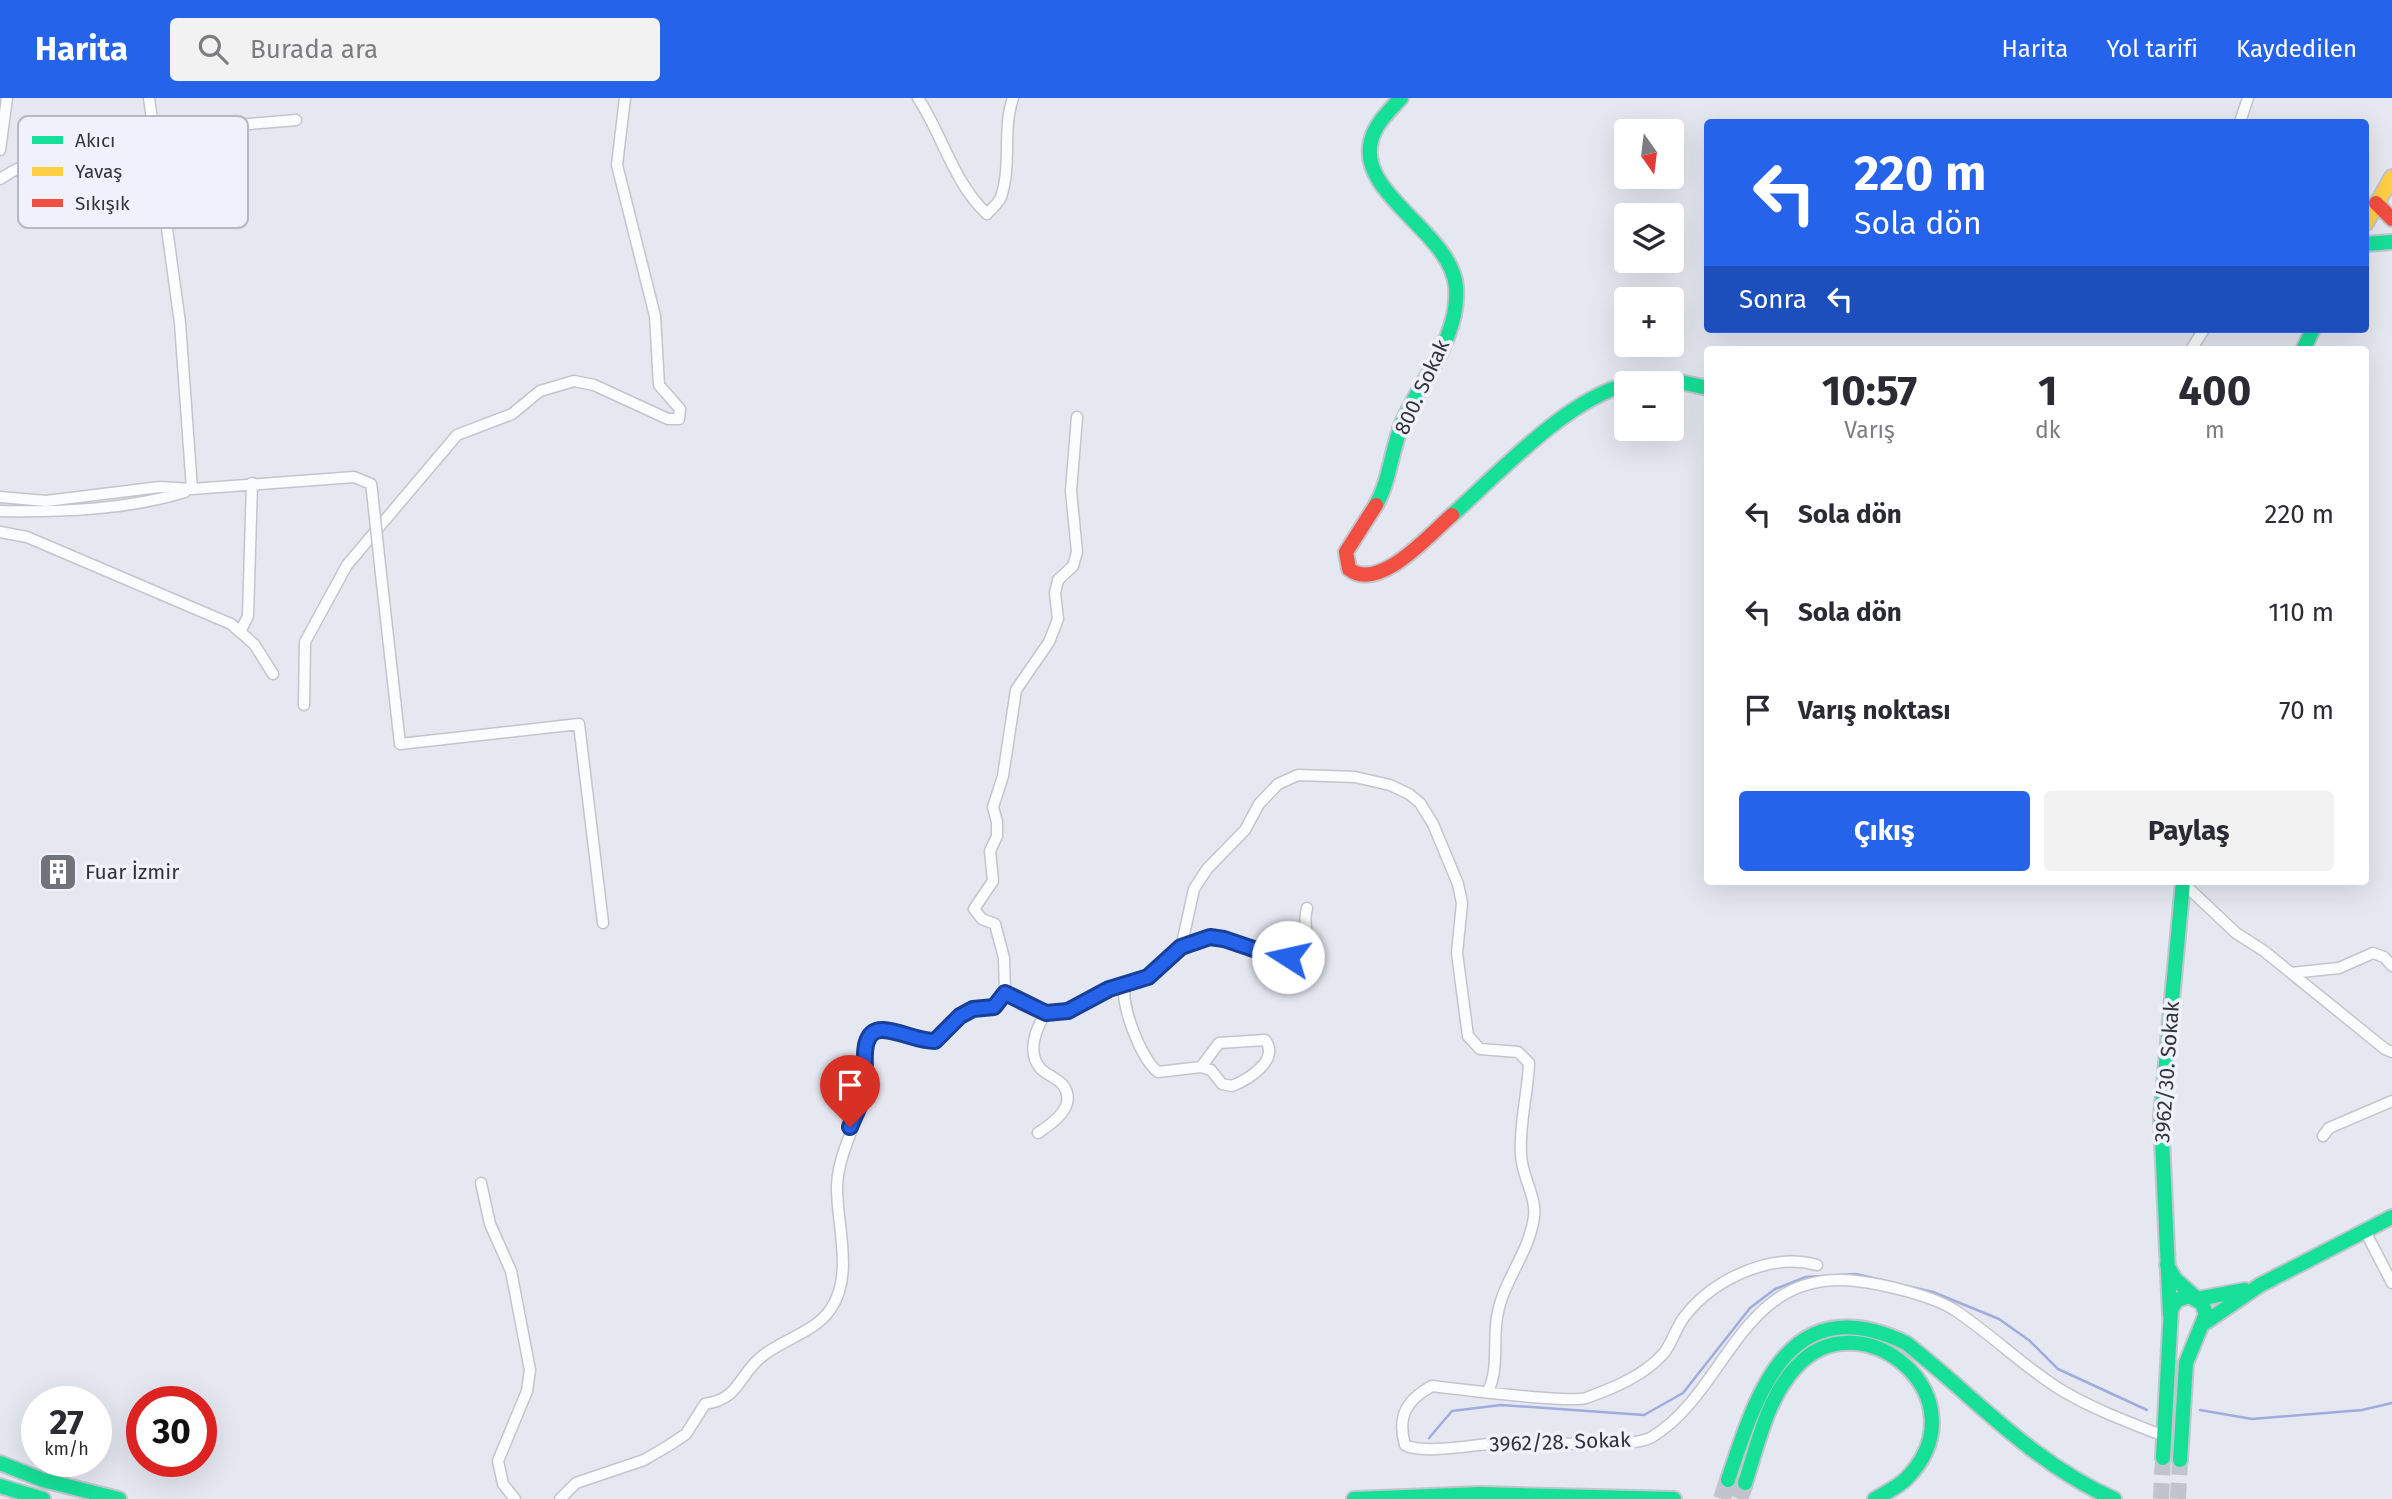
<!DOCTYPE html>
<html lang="tr">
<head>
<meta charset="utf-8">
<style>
	:root { --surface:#fff; --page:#f2f2f3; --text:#2b2b33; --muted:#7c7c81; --accent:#2563eb }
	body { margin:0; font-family:"Fira Sans",sans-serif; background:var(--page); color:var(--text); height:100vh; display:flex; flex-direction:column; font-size:26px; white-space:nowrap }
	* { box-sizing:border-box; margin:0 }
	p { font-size:23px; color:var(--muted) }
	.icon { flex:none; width:38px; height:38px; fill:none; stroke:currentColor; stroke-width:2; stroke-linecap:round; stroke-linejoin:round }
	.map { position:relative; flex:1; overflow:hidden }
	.sheet { position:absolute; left:1704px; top:248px; width:665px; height:539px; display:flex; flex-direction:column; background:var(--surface); border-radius:7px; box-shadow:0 7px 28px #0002 }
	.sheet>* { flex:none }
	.guide { position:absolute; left:1704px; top:21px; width:665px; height:214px; border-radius:7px; box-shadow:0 7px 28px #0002; background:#2563eb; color:#fff; overflow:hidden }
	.needle { width:46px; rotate:166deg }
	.fabs { position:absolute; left:1614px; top:21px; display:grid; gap:14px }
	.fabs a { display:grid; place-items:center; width:70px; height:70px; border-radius:7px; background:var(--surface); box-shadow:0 7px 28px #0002; font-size:35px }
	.speed { position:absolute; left:21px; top:1288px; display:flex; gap:14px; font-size:35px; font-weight:700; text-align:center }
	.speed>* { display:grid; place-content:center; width:91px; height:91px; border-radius:50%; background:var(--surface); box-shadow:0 7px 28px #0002; line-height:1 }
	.speed small { font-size:18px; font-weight:400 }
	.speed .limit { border:10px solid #d22; background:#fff; color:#111 }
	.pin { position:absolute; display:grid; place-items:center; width:60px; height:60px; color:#fff; margin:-72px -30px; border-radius:50% 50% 50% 0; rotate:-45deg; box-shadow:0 0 7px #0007 }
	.pin .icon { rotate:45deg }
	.me { position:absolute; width:77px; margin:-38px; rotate:280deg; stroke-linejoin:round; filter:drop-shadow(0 0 5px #0008) }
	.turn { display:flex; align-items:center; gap:24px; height:147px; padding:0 35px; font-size:32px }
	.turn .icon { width:91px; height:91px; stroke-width:2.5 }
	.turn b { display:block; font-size:49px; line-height:60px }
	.then { display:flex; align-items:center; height:66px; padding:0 35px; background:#0003; gap:14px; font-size:26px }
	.eta { display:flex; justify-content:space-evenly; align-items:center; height:119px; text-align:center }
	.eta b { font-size:42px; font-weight:700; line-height:49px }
	.cta { display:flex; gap:14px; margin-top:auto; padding:14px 35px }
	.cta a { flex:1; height:80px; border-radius:7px; background:var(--accent); color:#fff; font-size:28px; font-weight:700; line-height:80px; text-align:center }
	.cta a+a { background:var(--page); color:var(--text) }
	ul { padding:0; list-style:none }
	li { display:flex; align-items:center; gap:21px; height:98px; padding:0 35px }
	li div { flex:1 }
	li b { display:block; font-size:26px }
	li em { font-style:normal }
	header { display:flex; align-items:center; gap:42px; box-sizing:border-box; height:98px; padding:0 35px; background:var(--accent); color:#fff }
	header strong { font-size:33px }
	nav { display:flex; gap:38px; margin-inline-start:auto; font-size:24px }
	.search { width:490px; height:63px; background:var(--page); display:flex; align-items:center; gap:18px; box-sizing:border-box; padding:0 24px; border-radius:7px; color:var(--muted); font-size:26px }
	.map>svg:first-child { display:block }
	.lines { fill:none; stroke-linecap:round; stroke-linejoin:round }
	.stream { stroke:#a0acdd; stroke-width:2.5 }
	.primary-tunnel { stroke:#c1c4cc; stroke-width:16; stroke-dasharray:16 8; stroke-linecap:butt }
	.highway-tunnel { stroke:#c1c4cc; stroke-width:18; stroke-dasharray:18 9; stroke-linecap:butt }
	.street-casing { stroke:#c2c5cb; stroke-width:13 }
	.fast-casing { stroke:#c2c5cb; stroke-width:18 }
	.slow-casing { stroke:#c2c5cb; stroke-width:18 }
	.jam-casing { stroke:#c2c5cb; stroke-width:18 }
	.street { stroke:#fbfcfd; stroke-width:10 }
	.fast { stroke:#16e098; stroke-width:14 }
	.slow { stroke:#ffcf43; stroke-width:14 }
	.jam { stroke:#f24e42; stroke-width:14 }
	.street-bridge-casing { stroke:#c2c5cb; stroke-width:13; stroke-linecap:butt }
	.street-bridge { stroke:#fbfcfd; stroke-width:10 }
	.route-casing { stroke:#184099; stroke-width:18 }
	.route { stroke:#2563eb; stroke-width:12 }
	.labels { text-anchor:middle; stroke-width:7; stroke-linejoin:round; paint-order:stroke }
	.street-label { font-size:21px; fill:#32343a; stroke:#eff2fd }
	.poi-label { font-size:21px; fill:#32343a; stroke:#eff2fd; text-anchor:start }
	.key { fill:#eff2fd; stroke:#b6b9c2; stroke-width:2 }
	.key-label { font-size:19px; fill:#32343a }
</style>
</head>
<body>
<header>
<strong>Harita</strong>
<div class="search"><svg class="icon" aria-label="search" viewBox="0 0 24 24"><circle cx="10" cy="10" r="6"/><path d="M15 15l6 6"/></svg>Burada ara</div>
<nav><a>Harita</a><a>Yol tarifi</a><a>Kaydedilen</a></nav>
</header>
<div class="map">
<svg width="2392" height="1401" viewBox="0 0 2392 1401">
	<rect width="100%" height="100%" fill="#e5e8f1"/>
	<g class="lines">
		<path class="stream" d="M2200 1312 2252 1321 2362 1312 2392 1305
			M1429 1340 1452 1313 1501 1307 1644 1317 1683 1295 1750 1210 1775 1191 1806 1179 1856 1176 1933 1194 1999 1221 2030 1243 2058 1271 2147 1312"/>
		<path class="primary-tunnel" d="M2161 1401 2163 1360
			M2178 1401 2180 1362"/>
		<path class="highway-tunnel" d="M1722 1401 1728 1382
			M1739 1401 1745 1385"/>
		<defs>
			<path id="street" d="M149 0 180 225 192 391
				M918 0C943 38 953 84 987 116 991 111 999 105 1001 99 1012 67 1002 31 1013 0
				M2240 24 2248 0
				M0 52 7 0
				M0 81C76 31 206 31 296 22
				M2191 252 2204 231
				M1077 319 1071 393 1077 454 1073 468 1058 482 1055 495 1058 521 1049 544 1016 592 1003 678 993 709 997 724V738L990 753 993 783 974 811 982 821 995 826 1004 860 1005 895 1046 915 1068 913 1109 891 1148 879 1181 850 1194 791 1207 771 1245 732 1259 706 1278 686 1298 677 1355 679 1390 687 1409 696 1420 705 1433 726 1458 786 1462 805 1457 855 1468 938 1480 951 1518 954 1529 965C1528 995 1519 1025 1521 1056 1521 1077 1537 1099 1534 1119 1529 1156 1503 1182 1497 1219 1493 1243 1499 1272 1488 1293
				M0 399 46 403 160 389 192 391 354 379 371 386 372 393
				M0 413C61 414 126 412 185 394
				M0 434 27 439 231 526 254 546 273 576
				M381 476 400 646 579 626 603 825
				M240 534 248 518 252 385
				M304 607 305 544 347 467 457 337 512 316 540 293 574 283 594 287 668 321H679L680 311 659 287 655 218 617 67 625 0
				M2183 785 2236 835 2264 853 2385 951 2392 954
				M1181 850 1210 839 1224 840 1280 861 1305 850C1310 835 1302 826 1307 810
				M2291 875 2339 870 2373 855 2384 859 2392 868
				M1125 886C1120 907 1141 961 1158 974L1201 969 1211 972 1222 986 1232 988C1247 982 1281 962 1265 942L1219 945 1201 969
				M1038 1035C1053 1025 1078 1008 1063 987 1057 980 1047 977 1041 971 1026 955 1036 930 1046 915
				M2323 1038 2329 1030 2392 1003
				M481 1085 490 1126 511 1173 530 1272 527 1293 498 1363 503 1386 515 1401
				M2365 1133 2392 1185
				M1817 1167C1771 1154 1714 1181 1685 1218 1676 1229 1673 1243 1664 1255 1645 1277 1614 1290 1586 1300 1569 1305 1456 1291 1432 1288 1406 1302 1397 1319 1405 1347 1424 1357 1477 1346 1499 1345 1531 1343 1631 1352 1652 1339 1729 1292 1740 1170 1856 1183 1883 1186 1934 1198 1956 1213 1992 1237 2022 1267 2058 1290 2090 1310 2128 1324 2164 1338
				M560 1401 576 1385 644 1362 668 1348 686 1336 705 1306C739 1301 737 1280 760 1260 780 1242 814 1235 830 1212 855 1177 836 1126 837 1087 839 1052 859 1023 865 990 869 972 863 955 870 937 889 925 914 943 935 942L960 917 973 911 994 910 1005 895"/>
			<path id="fast" d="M2366 146 2392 144
				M2303 252 2313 231
				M1634 285 1671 282 1708 290
				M1376 407C1390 382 1391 353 1402 326 1420 282 1460 240 1456 189 1452 135 1357 96 1371 43 1375 26 1389 13 1401 0
				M1452 417C1497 377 1568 300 1626 287
				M2167 1167 2175 1181 2197 1201 2245 1192
				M2170 1217 2161 1019 2183 784
				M2203 1226 2260 1187 2392 1119
				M2163 1360 2171 1211 2177 1202 2189 1198 2202 1205 2206 1216 2186 1265 2180 1362
				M0 1365 43 1382 119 1401
				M1728 1382C1757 1294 1789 1189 1906 1245 1975 1299 2032 1365 2114 1401
				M1745 1385C1758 1346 1767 1300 1796 1269 1861 1197 1986 1300 1906 1381 1898 1389 1885 1395 1875 1401
				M0 1388 43 1401
				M1354 1401 1480 1396 1674 1401"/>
			<path id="slow" d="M2366 125 2392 79"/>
			<path id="jam" d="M2376 105 2392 121
				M1376 407 1346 454 1349 471C1379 495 1430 436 1452 417"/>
		</defs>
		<use href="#street" class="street-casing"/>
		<use href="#fast" class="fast-casing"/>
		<use href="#slow" class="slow-casing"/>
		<use href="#jam" class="jam-casing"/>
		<use href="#street" class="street"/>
		<use href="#fast" class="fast"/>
		<use href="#slow" class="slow"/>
		<use href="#jam" class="jam"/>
		<defs>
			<path id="street-bridge" d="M372 393 381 476"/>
		</defs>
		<use href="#street-bridge" class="street-bridge-casing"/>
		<use href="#street-bridge" class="street-bridge"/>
	</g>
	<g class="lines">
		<defs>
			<path id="route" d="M850 1029C855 1016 864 1001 865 988 867 973 857 931 883 932 901 933 917 943 935 943L960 918 973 911 994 909 1005 895 1046 915 1068 913 1109 891 1148 879 1181 849 1210 839 1224 841 1280 860 1288 859"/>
		</defs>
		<use href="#route" class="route-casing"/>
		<use href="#route" class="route"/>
	</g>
	<defs>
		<symbol id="building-square" viewBox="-11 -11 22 22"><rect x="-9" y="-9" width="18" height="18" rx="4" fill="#71737a" stroke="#eff2fd"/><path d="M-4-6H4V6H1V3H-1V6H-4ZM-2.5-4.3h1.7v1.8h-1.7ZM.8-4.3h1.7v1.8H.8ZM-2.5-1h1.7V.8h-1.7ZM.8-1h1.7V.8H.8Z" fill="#fff"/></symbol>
	</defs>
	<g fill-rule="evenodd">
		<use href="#building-square" x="36" y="752" width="44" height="44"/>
	</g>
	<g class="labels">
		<g class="street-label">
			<text transform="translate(1422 289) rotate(-65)" y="7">800. Sokak</text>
			<text transform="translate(2167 974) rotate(-86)" y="7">3962/30. Sokak</text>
			<text transform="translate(1560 1344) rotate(-2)" y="7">3962/28. Sokak</text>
		</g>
		<g class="poi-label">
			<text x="85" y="781">Fuar İzmir</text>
		</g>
	</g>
	<rect x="18" y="18" width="230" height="112" rx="10" class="key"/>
	<rect x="32" y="38" width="31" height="8" fill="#16e098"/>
	<rect x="32" y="69" width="31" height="9" fill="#ffcf43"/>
	<rect x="32" y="101" width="31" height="8" fill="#f24e42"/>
	<g class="key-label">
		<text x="75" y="49">Akıcı</text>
		<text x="75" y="80">Yavaş</text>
		<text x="75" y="112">Sıkışık</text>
	</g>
</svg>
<div class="fabs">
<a><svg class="needle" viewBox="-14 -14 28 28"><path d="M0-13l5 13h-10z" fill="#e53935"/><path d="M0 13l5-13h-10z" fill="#7c7c81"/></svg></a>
<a><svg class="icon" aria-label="layers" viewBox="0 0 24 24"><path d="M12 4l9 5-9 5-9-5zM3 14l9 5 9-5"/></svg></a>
<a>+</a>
<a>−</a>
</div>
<div class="speed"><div>27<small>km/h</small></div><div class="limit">30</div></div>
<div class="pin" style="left:850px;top:1029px;background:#d93025"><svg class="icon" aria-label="arrive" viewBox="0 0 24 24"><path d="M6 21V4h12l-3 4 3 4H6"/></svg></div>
<svg class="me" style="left:1288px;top:859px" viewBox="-20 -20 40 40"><circle r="19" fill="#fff"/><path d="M0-13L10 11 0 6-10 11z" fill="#2563eb"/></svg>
<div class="guide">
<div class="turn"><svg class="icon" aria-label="left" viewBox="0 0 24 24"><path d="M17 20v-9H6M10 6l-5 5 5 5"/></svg><div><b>220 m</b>Sola dön</div></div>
<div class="then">Sonra<svg class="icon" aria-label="left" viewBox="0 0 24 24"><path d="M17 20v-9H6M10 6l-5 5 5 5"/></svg></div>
</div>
<section class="sheet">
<div class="eta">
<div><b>10:57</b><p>Varış</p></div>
<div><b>1</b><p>dk</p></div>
<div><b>400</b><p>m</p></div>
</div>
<ul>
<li><svg class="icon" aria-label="left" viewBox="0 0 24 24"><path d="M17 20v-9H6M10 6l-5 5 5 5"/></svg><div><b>Sola dön</b></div><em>220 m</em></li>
<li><svg class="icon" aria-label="left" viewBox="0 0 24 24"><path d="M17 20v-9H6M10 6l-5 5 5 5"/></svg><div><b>Sola dön</b></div><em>110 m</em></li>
<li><svg class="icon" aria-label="arrive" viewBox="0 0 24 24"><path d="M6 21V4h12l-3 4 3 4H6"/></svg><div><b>Varış noktası</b></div><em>70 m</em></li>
</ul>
<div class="cta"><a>Çıkış</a><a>Paylaş</a></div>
</section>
</div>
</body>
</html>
